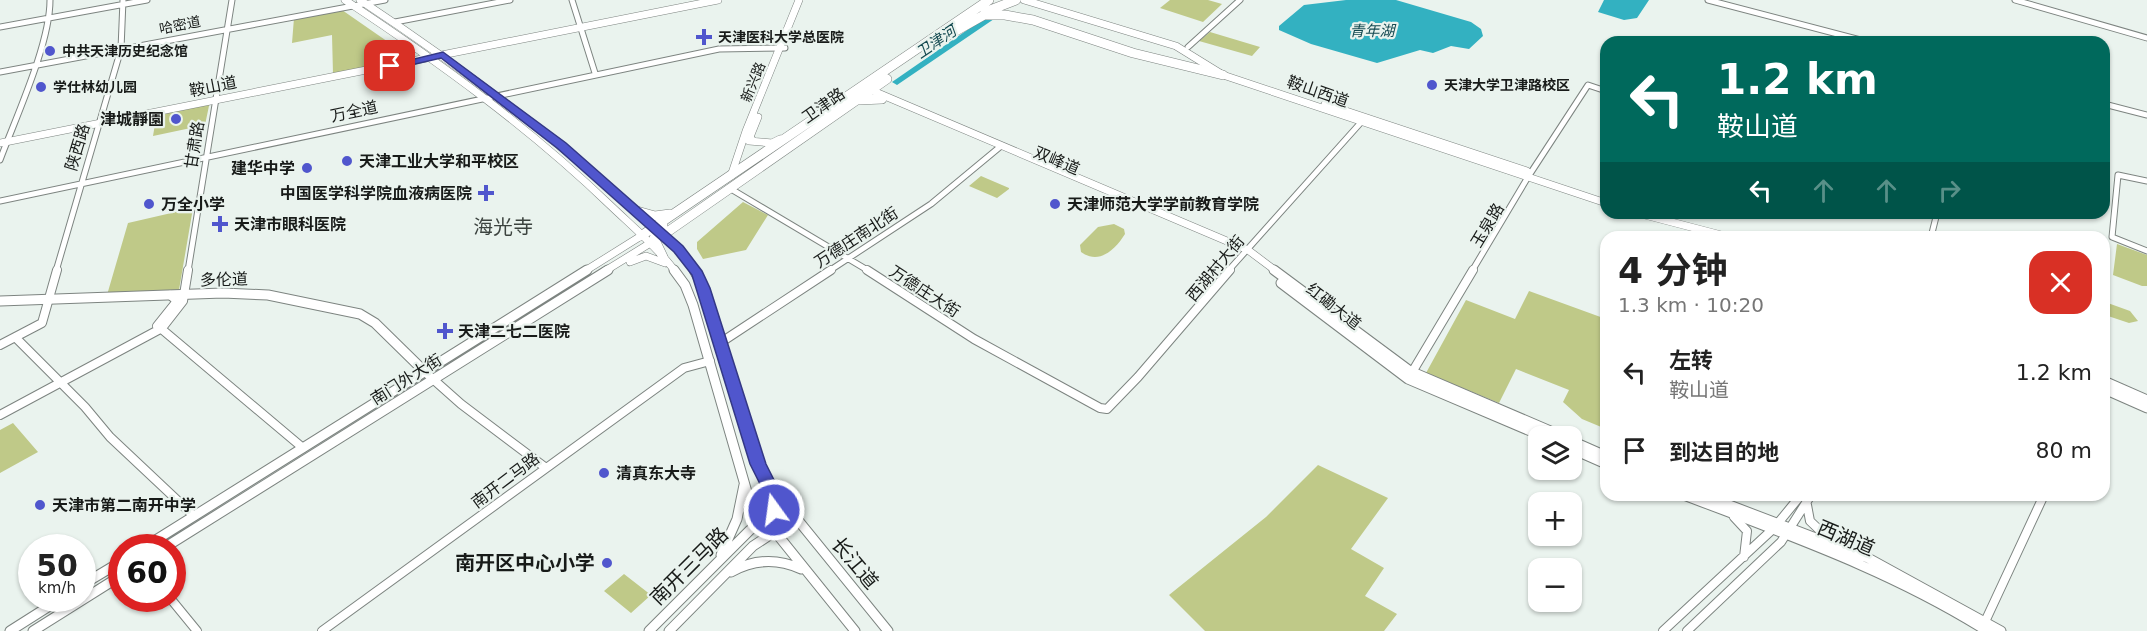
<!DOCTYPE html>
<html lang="zh">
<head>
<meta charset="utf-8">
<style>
	:root { --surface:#fff; --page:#f6f6f6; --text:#222; --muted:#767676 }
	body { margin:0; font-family:"DejaVu Sans","Noto Sans SC",sans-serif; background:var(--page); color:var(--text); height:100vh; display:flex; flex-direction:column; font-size:22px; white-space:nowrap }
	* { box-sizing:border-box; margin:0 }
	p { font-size:20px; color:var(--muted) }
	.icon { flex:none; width:33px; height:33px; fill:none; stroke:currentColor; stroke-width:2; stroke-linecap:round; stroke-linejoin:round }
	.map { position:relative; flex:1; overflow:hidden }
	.drawer { position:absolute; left:1600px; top:231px; width:510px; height:270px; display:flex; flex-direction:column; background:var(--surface); border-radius:18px; box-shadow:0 2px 4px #0004 }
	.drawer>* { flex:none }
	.guide { position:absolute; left:1600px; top:36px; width:510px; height:183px; border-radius:18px; box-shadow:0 2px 4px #0004; background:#00695c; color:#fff; overflow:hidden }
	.controls { position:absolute; left:1528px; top:426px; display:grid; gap:12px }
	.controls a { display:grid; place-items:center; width:54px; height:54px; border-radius:12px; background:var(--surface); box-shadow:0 2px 4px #0004; font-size:30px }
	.speed { position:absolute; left:18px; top:534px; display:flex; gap:12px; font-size:30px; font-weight:700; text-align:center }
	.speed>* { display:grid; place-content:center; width:78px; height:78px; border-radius:50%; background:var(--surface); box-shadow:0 2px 4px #0004; line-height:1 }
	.speed small { font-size:15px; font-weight:400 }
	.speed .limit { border:9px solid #d22; background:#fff; color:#111 }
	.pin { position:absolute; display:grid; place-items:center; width:51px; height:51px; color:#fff; margin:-26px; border-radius:12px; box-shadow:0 3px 9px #0006 }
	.me { position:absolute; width:66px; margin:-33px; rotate:346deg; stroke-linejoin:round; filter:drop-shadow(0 0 4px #0008) }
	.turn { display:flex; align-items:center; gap:21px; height:126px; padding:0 18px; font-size:27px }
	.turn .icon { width:78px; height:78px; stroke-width:2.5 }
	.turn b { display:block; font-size:42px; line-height:51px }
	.lanes { display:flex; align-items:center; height:57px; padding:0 18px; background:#0003; justify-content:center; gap:30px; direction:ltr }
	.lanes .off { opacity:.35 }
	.round { display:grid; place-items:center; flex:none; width:63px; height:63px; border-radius:18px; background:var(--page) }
	.headline { display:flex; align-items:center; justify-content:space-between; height:102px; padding:0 18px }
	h1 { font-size:36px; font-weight:700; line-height:45px }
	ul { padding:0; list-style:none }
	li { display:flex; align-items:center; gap:18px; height:78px; padding:0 18px }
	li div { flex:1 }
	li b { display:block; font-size:22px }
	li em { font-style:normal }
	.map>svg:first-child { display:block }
	.green { fill:#bfc988 }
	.water { fill:#33b1c1 }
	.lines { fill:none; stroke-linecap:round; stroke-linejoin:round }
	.minor-far1-casing { stroke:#7d8480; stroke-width:7 }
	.minor-casing { stroke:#7d8480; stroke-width:10 }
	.major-far1-casing { stroke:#7d8480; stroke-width:8 }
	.major-casing { stroke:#7d8480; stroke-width:11 }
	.highway-casing { stroke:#7d8480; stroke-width:10 }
	.minor-far1 { stroke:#fff; stroke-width:5 }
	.minor { stroke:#fff; stroke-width:8 }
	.major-far1 { stroke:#fff; stroke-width:7 }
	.major { stroke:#fff; stroke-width:9 }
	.highway { stroke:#fff; stroke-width:9 }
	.route { fill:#5056cd; stroke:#343885; stroke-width:1.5 }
	.poi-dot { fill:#5056cd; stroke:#eaf3ee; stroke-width:2 }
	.labels { text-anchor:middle; stroke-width:4.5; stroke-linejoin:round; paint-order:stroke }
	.far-street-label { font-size:14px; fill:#181b19; stroke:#eaf3ee }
	.far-poi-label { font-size:14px; font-weight:bold; fill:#181b19; stroke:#eaf3ee; text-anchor:start }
	.far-water-label { font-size:15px; font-style:italic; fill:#154a51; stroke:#eaf3ee }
	.street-label { font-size:16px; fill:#181b19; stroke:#eaf3ee }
	.poi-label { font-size:16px; font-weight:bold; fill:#181b19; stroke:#eaf3ee; text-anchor:start }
	.quarter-label { font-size:20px; fill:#3c433f; stroke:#eaf3ee }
	.near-street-label { font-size:20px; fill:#181b19; stroke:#eaf3ee }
	.near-poi-label { font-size:20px; font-weight:bold; fill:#181b19; stroke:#eaf3ee; text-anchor:end }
</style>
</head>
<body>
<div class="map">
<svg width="2147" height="631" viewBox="0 0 2147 631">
	<rect width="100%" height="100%" fill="#eaf3ee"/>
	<path class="green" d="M1170 0H1208L1222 4 1203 22 1160 8Z
		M342 10 404 53 406 58 367 68 368 51 366 68 333 74 332 35 292 43 294 18Z
		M1210 32 1260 47 1252 56 1199 41Z
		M210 101 205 125 153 136 157 112Z
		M981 176 1009 188V189L997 198 969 186Z
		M743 202 768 215 746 250 703 259 697 249V242Z
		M193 208 179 290 107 295 128 223Z
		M1114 224 1124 229 1125 234C1115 250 1099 265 1081 252L1080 245 1098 227Z
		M2117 244 2147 255V286H2142L2113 275Z
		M1529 291 1606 319V429L1582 419 1563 402 1569 390 1516 369 1499 403 1426 373 1466 300 1515 319Z
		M2105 302 2130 311 2138 321 2129 323 2105 315Z
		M13 423 38 452 0 473V430Z
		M1318 465 1388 498 1351 549 1384 568 1365 596 1397 614 1384 631H1205L1169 595 1266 517Z
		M624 574 651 595 631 613 604 591Z"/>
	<path class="water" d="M1346 0H1396L1471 22 1481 29 1483 36 1469 49 1451 46 1433 53 1420 50 1377 63 1311 44 1279 30V26L1304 5Z
		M1604 0H1649L1637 18 1624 20 1598 12Z
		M986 17 994 19 897 85 892 82Z"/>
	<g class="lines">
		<defs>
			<path id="minor-far1" d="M572 0 595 73
				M1708 0 1868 42
				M2015 0 2147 38
				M395 22 510 0
				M0 27 147 0
				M1188 47 1240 0
				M0 72 385 0
				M2104 104 2147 115
				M0 160C16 117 50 44 50 0
				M2147 181 2118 175 2112 237 2147 251
				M731 189 869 271
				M0 201 719 49 785 48
				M1931 237 1937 213
				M56 271 121 49 123 0
				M188 271 232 0
				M829 271 931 204 1001 146
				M1228 271 1364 119
				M1472 271 1528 177 1588 85 1606 91"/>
			<path id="minor" d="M867 270 974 339 1100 408 1107 409 1138 377 1230 270
				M157 326 177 301 170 295
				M158 326 303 448
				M16 338 85 407 110 437 194 516
				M720 343 831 270
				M0 345 42 323 57 270
				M425 372 461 404 546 468
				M1411 374 1473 270
				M0 415 162 328 183 301 188 270
				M1807 505 1810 521 1831 541
				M1734 517 1747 531 1744 557
				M170 598 197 631
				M1983 626 2044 495
				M322 631 684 368 710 361
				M1663 631 1774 528 1801 495
				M1687 631 1781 542 1811 495"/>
			<path id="major-far1" d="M345 0C439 62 530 128 611 206 633 227 657 247 675 271
				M360 0C445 56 527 117 604 183 636 210 671 236 695 271
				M1024 0 1176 46 1223 75 1606 203
				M866 88 1248 250 1276 271
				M1325 104 1527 171
				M749 141 772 143 780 139
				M753 141 750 137 758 117
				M0 143 718 0
				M731 176 746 131 799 0
				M1637 213 1729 237
				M630 262 646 256 665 263
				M585 271 641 236
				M605 271 652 242"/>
			<path id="major" d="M674 270 685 285 693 305 747 492 756 508 855 631
				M694 270 704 288 758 464 767 482 888 631
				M1274 270 1410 371 1562 436
				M1281 283 1408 379 1542 436
				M0 301 223 293 268 295 360 314 375 323 425 372
				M2104 381 2147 400
				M2104 389 2147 408
				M1572 441 1606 456
				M1572 449 1606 464
				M1684 495C1788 535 1892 571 1987 631
				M1703 495 1868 558 2001 631
				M143 548 587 270
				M164 548 608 270
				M721 555 737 519 744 485
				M731 572C754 559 777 558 801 569
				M82 585 122 561
				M10 631 62 598
				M33 631 122 575
				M649 631 750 530 785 507
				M669 631 753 546 794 519"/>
			<path id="highway" d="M985 12 1016 0
				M947 36 984 15H1005L1033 20 1133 53 1223 75
				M859 100 882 99
				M637 211 655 216 670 214
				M663 225 654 238 663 257
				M663 235 887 79
				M641 236 989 0"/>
		</defs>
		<use href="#minor-far1" class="minor-far1-casing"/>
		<use href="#minor" class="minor-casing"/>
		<use href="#major-far1" class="major-far1-casing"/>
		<use href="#major" class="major-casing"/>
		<use href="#highway" class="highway-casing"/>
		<use href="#minor-far1" class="minor-far1"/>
		<use href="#minor" class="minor"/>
		<use href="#major-far1" class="major-far1"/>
		<use href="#major" class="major"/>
		<use href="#highway" class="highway"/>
	</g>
	<path class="route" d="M443 52 566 143 683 246 702 271 710 288 766 464 780 492 782 510 780 515 774 517 766 510 764 492 750 464 692 275 674 252 557 148 441 58 390 70 385 66Z"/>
	<g class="poi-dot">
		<path d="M701 28h6v6h6v6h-6v6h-6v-6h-6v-6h6z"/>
		<circle cx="50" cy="51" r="6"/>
		<circle cx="1432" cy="85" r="6"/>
		<circle cx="41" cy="87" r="6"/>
		<circle cx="176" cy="119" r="6"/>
		<circle cx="347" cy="161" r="6"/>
		<circle cx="307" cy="168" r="6"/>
		<path d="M483 184h6v6h6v6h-6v6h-6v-6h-6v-6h6z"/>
		<circle cx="149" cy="204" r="6"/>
		<circle cx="1055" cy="204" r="6"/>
		<path d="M217 215h6v6h6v6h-6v6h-6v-6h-6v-6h6z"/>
		<path d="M442 322h6v6h6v6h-6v6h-6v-6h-6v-6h6z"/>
		<circle cx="604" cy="473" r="6"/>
		<circle cx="40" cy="505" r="6"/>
		<circle cx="607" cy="563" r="6"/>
	</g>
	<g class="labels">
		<g class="far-street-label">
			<text transform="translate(180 25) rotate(-11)" y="5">哈密道</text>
			<text transform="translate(753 82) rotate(-68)" y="5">新兴路</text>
		</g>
		<g class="far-poi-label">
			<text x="718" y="42">天津医科大学总医院</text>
			<text x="62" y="56">中共天津历史纪念馆</text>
			<text x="1444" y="90">天津大学卫津路校区</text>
			<text x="53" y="92">学仕林幼儿园</text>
		</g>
		<g class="far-water-label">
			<text x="1372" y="36">青年湖</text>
			<text transform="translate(936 42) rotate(-34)" y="5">卫津河</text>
		</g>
		<g class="street-label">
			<text transform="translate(213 86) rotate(-11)" y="6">鞍山道</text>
			<text transform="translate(1318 91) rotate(19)" y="6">鞍山西道</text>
			<text transform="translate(823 105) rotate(-35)" y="6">卫津路</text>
			<text transform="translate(354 111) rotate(-12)" y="6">万全道</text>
			<text transform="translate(194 145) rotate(-81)" y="6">甘肃路</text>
			<text transform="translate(77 147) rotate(-73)" y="6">陕西路</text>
			<text transform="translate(1057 160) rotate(23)" y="6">双峰道</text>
			<text transform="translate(1487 225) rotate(-59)" y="6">玉泉路</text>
			<text transform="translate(856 237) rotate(-33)" y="6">万德庄南北街</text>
			<text transform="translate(1215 268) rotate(-50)" y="6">西湖村大街</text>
			<text transform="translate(224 279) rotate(-1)" y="6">多伦道</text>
			<text transform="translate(925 291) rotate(33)" y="6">万德庄大街</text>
			<text transform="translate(1334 306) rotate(38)" y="6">红磡大道</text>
			<text transform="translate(406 379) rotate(-32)" y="6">南门外大街</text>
			<text transform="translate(505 480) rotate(-37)" y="6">南开二马路</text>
		</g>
		<g class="poi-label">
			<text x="164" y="125" text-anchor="end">津城靜園</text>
			<text x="359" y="167">天津工业大学和平校区</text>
			<text x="295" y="174" text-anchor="end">建华中学</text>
			<text x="472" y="199" text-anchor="end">中国医学科学院血液病医院</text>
			<text x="161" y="210">万全小学</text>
			<text x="1067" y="210">天津师范大学学前教育学院</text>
			<text x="234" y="230">天津市眼科医院</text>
			<text x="458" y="337">天津二七二医院</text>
			<text x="616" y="479">清真东大寺</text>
			<text x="52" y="511">天津市第二南开中学</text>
		</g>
		<g class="quarter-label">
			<text x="503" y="234">海光寺</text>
		</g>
		<g class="near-street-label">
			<text transform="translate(1846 538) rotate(23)" y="7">西湖道</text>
			<text transform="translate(855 563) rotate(50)" y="7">长江道</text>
			<text transform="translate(689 566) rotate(-45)" y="7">南开三马路</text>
		</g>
		<g class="near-poi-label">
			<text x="595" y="570">南开区中心小学</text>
		</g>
	</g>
</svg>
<div class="controls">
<a><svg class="icon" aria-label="layers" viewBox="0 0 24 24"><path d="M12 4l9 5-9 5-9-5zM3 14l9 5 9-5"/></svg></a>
<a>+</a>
<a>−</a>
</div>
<div class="speed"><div>50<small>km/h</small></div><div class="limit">60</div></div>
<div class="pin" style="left:390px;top:66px;background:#d93025"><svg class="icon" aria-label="arrive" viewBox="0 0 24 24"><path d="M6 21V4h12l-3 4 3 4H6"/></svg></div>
<svg class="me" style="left:774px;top:510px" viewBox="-20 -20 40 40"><circle r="17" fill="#5056cd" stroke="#fff" stroke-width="3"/><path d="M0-11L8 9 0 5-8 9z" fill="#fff"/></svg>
<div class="guide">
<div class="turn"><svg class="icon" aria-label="left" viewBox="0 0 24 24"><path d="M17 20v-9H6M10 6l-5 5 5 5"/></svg><div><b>1.2 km</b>鞍山道</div></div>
<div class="lanes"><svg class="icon" aria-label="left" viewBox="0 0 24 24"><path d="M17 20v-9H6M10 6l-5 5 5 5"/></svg><svg class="icon off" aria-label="ahead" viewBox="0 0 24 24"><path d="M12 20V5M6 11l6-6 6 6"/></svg><svg class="icon off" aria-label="ahead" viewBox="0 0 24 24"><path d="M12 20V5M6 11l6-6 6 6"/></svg><svg class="icon off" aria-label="right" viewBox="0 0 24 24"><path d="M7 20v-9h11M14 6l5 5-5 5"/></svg></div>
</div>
<section class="drawer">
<div class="headline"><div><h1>4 分钟</h1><p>1.3 km · 10:20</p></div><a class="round" style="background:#d93025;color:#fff"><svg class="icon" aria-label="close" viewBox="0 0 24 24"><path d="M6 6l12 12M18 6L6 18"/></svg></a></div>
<ul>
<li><svg class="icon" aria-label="left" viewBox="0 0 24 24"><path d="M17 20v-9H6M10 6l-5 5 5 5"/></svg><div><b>左转</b><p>鞍山道</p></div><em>1.2 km</em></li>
<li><svg class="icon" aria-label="arrive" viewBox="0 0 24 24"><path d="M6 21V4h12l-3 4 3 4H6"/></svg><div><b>到达目的地</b></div><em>80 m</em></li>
</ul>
</section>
</div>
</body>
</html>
